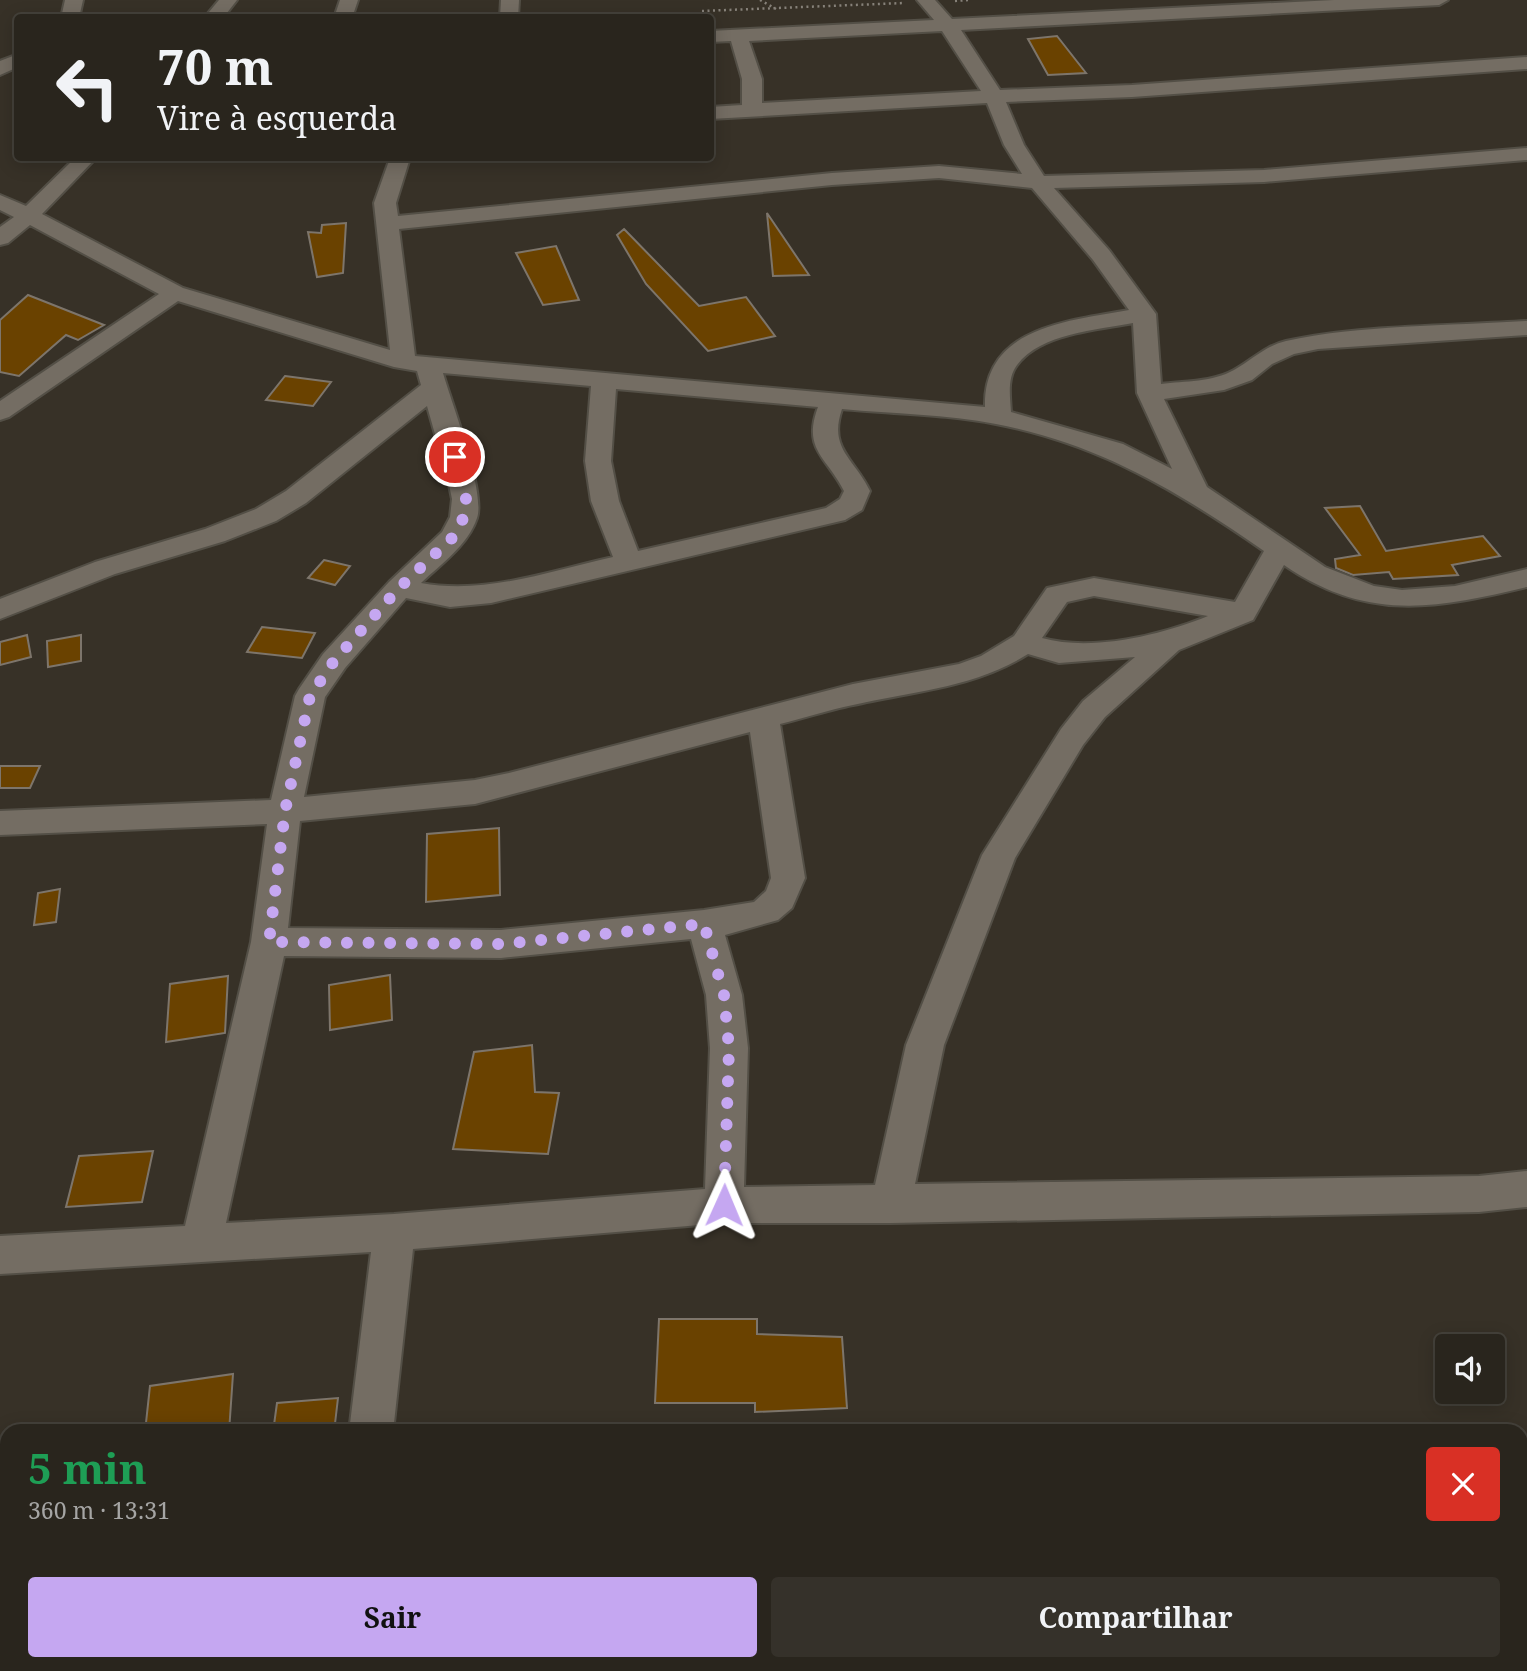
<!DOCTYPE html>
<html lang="pt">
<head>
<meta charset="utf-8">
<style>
	:root { --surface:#29251d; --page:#35312a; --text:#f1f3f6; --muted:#a5a5a4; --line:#45423b; --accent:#c5a7f1 }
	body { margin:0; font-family:"Noto Serif",serif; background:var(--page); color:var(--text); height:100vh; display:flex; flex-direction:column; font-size:26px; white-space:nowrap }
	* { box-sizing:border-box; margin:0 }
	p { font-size:23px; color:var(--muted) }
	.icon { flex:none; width:38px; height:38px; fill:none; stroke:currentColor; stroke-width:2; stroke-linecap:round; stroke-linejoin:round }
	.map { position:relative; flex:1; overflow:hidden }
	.sheet { position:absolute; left:0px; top:1424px; width:1528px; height:247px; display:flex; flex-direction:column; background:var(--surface); border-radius:21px 21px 0 0; box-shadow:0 4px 18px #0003,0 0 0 2px var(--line) }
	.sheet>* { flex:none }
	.hud { position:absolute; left:14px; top:14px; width:700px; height:147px; border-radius:7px; box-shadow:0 4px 18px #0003,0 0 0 2px var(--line); background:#29251d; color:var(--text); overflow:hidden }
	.tools { position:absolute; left:1435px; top:1334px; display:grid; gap:14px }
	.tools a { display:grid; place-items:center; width:70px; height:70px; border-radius:7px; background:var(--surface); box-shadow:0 4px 18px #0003,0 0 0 2px var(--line); font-size:35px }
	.pin { position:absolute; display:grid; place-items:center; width:60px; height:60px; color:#fff; margin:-30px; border:4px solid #fff; border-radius:50%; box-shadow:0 2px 7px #0007 }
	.me { position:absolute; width:77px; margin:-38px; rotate:1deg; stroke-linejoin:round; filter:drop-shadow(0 0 5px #0008) }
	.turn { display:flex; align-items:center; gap:24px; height:147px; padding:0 28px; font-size:32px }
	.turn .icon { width:91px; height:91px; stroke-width:2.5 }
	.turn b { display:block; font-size:49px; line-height:60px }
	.round { display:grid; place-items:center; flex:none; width:74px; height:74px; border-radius:7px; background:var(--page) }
	.summary { display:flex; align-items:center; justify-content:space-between; height:119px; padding:0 28px }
	h1 { font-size:42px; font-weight:700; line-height:52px; color:#1e9e55 }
	.primary-button { display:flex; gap:14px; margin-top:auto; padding:14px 28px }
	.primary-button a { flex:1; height:80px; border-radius:7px; background:var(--accent); color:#111; font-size:28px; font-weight:700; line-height:80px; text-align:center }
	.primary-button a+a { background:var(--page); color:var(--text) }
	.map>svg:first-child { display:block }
	.building { fill:#6a4200; stroke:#7d756b; stroke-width:2 }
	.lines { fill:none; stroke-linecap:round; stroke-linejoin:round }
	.minor-casing { stroke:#534f46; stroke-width:4 }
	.path { stroke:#868179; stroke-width:2.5; stroke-dasharray:2 3.5; stroke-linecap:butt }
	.minor { fill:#746d63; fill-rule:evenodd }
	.route { stroke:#c5a7f1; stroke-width:12; stroke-dasharray:0 21.6 }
</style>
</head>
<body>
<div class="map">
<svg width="1527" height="1671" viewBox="0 0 1527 1671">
	<rect width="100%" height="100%" fill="#373127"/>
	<path class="building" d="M1057 36 1086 73 1048 75 1028 39Z
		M767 213 809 275 773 276Z
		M346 223 343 273 317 277 308 232 321 233 322 225Z
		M624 229 699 306 746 297 775 336 708 351 646 284 617 235Z
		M556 246 579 300 543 305 516 253Z
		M28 295 104 325 78 340 66 335 19 376 0 372V320Z
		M285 376 331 382 313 406 266 400Z
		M1360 506 1386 551 1483 536 1500 556 1452 565 1458 575 1393 579 1389 572 1353 575 1336 568 1335 559 1360 555 1325 508Z
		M324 560 350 566 335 585 308 578Z
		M262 627 315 633 302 658 247 652Z
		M27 635 31 657 0 665V642Z
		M81 635V661L48 667 47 641Z
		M0 766H40L30 788H0Z
		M499 828 500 895 426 902 427 834Z
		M60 889 56 922 34 925 38 893Z
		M390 975 392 1020 330 1030 329 985Z
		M228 976 225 1033 166 1042 170 984Z
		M532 1045 535 1092 559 1093 548 1154 453 1149 474 1052Z
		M153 1151 142 1202 66 1207 79 1156Z
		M659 1319H757V1334L842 1337 847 1408 755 1412V1403H655Z
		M233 1374 229 1432H145L150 1386Z
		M338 1398 334 1432H273L277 1403Z"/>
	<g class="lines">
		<defs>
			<path id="minor" d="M65 0H83L79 18H61Z
				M219 0H237L223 18H204Z
				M340 0H358L352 18H334Z
				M501 0H519L518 18H500Z
				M917 0H935L952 19 1334 0H1448L1439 5 961 30 1000 90 1132 85 1527 57V69L1132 97 1006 102 1024 145 1044 176 1264 170 1527 148V160L1264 182 1054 188 1109 250 1156 314 1161 384C1185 381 1213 382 1234 370 1252 360 1265 346 1286 341 1358 325 1451 326 1527 321V335L1318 349 1294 354 1272 364 1252 380 1224 390 1164 399 1207 487 1325 567 1374 586 1402 590 1455 586 1527 569V587C1435 609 1367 622 1284 565L1253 620 1179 650 1105 717 1083 745 1015 858 944 1045 915 1184 1479 1176 1527 1171V1207L1479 1212 891 1223H724L413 1249 393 1432H349L371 1252 0 1274V1236L185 1226 251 942 267 824 0 835V811L271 800 295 696 299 689 323 654 389 582 442 532 450 517 452 499 448 480 427 406 306 503 276 521 225 541 115 574 0 619V599L95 562 205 529 256 509 286 491 421 385 417 371 394 367 178 301 9 417 0 420V401L159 294 30 225 8 243 0 245V227L14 217 0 210V195L26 206 75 158H96L42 214 183 288 390 350 374 203 390 158H410L396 203 398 216 832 173 939 166 1022 174 1004 145 987 103 710 119V107L742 105V79L731 41 710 42V31L934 20ZM942 31 981 91 762 103V79L749 41ZM939 178 1032 188 1093 260 1129 310C1068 321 983 327 985 407L415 356 399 229 832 185ZM1133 323 1137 393 1172 469 1123 444 1011 412C1010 396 1007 378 1017 365 1041 333 1097 330 1133 323ZM443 373 591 386 585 461 591 501 613 557C550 571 485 595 421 583 441 564 468 545 477 518 486 493 451 401 443 373ZM616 389 818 407C802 450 827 457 844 491L840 499 826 508 638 551 619 501 611 461ZM842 409C893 414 947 414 996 424 1100 444 1179 492 1264 551L1235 602 1094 578 1047 588 1014 636 981 656 959 664 853 684 509 773 475 780 304 797 325 697 345 668 406 598 450 607 491 603 845 520 862 510 870 491C855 459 828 449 842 409ZM1094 596 1208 616C1161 635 1092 652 1042 638L1067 602ZM1028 654 1059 663 1135 657 1083 701 1061 729 982 855 906 1045 875 1185 744 1187 748 1048 742 995 725 935 778 920 792 908 805 878 780 724C804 718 828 710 853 705 913 691 974 688 1028 654ZM750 732 771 878 766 891 754 902 704 910 501 930 288 928 300 821 475 804ZM691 939 706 995 710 1048 705 1189 394 1214 226 1223 284 956 501 958Z
				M18 54V67L0 75V61Z
				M309 1664H357L356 1671H308Z"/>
		</defs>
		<use href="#minor" class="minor-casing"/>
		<path class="path" d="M760 0 776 9
			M955 1 968 0
			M702 11 904 3"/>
		<use href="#minor" class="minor"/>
	</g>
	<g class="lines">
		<path class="route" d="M455 457 466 499 464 517 453 537 399 588 334 661 310 696 285 811 269 942 501 944 704 924 724 995 729 1048 724 1205"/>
	</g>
</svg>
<div class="tools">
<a><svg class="icon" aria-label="sound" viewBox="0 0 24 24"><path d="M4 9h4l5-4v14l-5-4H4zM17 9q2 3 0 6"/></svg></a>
</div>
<div class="pin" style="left:455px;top:457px;background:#d93025"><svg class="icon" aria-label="arrive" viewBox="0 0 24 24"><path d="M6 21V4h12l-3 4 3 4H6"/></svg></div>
<svg class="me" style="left:724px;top:1205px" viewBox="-20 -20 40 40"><path d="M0-17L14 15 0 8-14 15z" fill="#c5a7f1" stroke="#fff" stroke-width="4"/></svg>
<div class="hud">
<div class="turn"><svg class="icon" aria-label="left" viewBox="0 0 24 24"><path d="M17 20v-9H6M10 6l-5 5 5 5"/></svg><div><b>70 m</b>Vire à esquerda</div></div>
</div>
<section class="sheet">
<div class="summary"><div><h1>5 min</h1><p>360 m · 13:31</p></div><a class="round" style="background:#d93025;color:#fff"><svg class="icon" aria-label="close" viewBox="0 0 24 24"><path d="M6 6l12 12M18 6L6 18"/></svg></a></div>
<div class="primary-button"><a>Sair</a><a>Compartilhar</a></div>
</section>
</div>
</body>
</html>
